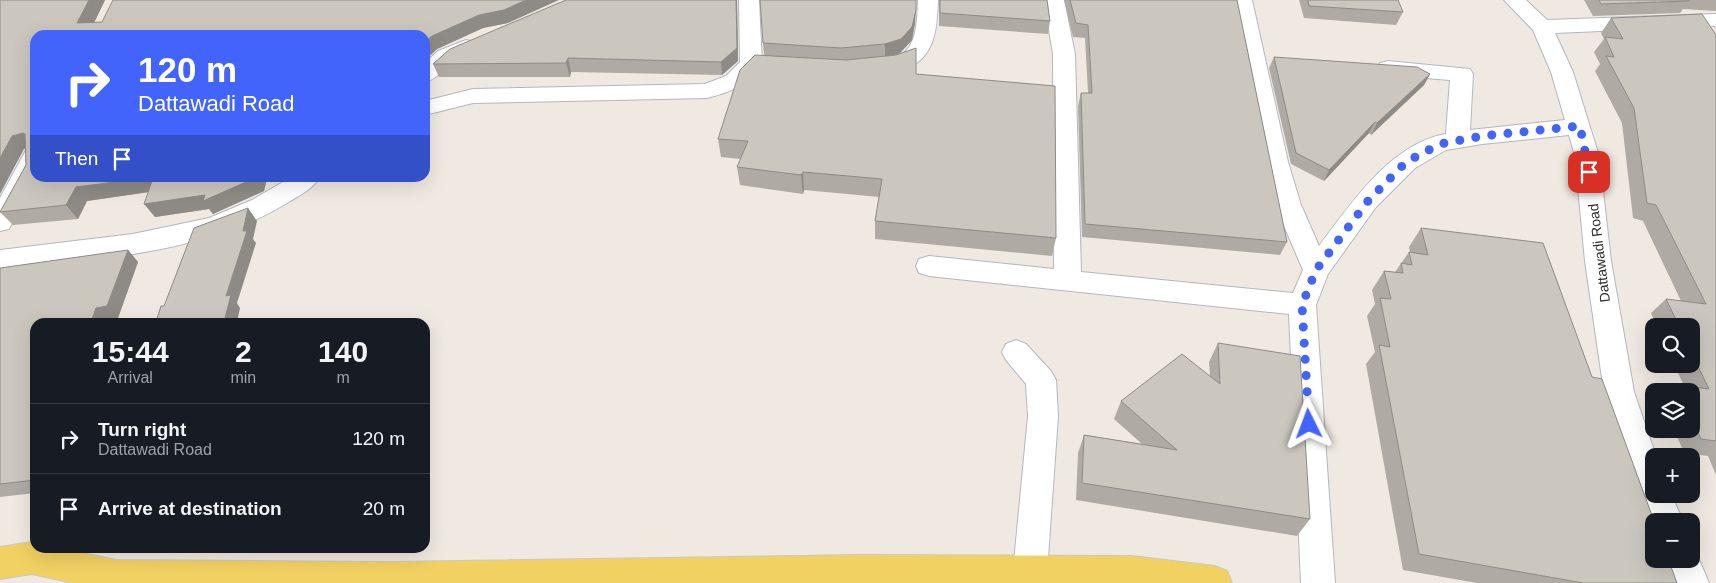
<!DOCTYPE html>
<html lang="en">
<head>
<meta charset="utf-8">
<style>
	:root { --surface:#171b24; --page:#20242c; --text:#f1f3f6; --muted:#9ea1a6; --line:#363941 }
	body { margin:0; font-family:Arial,sans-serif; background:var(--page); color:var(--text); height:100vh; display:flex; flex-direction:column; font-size:19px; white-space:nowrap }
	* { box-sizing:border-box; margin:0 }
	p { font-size:16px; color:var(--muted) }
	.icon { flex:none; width:28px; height:28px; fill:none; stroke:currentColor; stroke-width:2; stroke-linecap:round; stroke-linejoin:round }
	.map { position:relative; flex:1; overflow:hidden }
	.panel { position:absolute; left:30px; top:318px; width:400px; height:235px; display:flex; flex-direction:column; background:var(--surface); border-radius:15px; box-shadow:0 5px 20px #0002 }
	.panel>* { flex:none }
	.top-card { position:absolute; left:30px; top:30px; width:400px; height:152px; border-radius:15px; box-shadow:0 5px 20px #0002; background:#4264fb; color:#fff; overflow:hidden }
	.tools { position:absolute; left:1645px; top:318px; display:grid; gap:10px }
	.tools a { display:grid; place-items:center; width:55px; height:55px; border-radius:10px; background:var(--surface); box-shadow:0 5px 20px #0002; font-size:25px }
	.pin { position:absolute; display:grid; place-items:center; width:42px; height:42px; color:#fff; margin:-21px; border-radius:10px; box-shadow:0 2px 8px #0006 }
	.me { position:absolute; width:55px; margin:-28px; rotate:357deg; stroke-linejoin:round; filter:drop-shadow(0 0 4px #0008) }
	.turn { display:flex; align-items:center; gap:18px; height:105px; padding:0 25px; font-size:22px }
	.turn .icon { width:65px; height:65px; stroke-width:2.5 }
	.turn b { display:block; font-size:35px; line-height:42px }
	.then { display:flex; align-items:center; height:48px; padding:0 25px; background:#0003; gap:10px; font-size:19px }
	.eta { display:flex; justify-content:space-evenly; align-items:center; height:85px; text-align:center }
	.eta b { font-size:30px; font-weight:800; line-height:35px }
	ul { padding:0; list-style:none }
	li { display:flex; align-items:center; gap:15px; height:70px; padding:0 25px; border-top:1px solid var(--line) }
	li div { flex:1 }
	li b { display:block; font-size:19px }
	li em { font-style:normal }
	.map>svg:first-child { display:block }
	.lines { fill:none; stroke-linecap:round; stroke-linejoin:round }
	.minor-casing { stroke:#b4b7c1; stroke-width:2 }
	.major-casing { stroke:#c9c9c9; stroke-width:2 }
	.minor { fill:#fff; fill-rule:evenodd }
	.major { fill:#f2d163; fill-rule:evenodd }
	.wall { fill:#afaba4 }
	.shaded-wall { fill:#8e8b86 }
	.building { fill:#cbc7bf; stroke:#8e8b86 }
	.route { stroke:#4264fb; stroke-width:9; stroke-dasharray:0 16.2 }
	.labels { text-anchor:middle; stroke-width:4.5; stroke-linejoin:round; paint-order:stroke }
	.street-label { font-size:14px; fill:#2e2e2e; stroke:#fff }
</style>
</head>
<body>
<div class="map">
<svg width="1716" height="583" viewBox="0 0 1716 583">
	<rect width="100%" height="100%" fill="#efe9e1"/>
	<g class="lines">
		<defs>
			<path id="minor" d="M739 0H759L762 64C748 85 731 92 707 98L473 103 425 115V101L473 89 705 84 726 76 740 62Z
				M918 0H938C937 30 935 61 901 70 892 73 884 74 874 72L871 67 874 62C883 60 893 60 901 55 918 44 917 18 918 0Z
				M1044 0H1064L1075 54 1081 272 1293 293 1303 270 1275 205 1264 162 1232 0H1252L1288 162 1301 205 1319 246C1350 205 1391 143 1446 134L1450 80 1388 75 1380 73 1377 68 1380 63 1388 61 1470 69 1473 74 1470 130 1565 120 1551 72 1533 30 1504 0H1526L1547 20 1716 14V26L1555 33 1573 72 1599 156 1611 261 1634 392 1656 456H1654V494H1671L1683 521H1654V528L1622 452 1604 392 1585 261 1575 156 1569 135 1482 144 1446 150 1415 168 1376 207 1328 274 1316 305 1335 583H1301L1289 314 929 276 919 273 916 266 919 259 929 256 1054 269 1053 54Z
				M466 40 474 42 477 47C471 55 461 56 453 61 443 68 438 79 425 82V63L438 51Z
				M35 148 36 178 9 229 0 231V198L26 150Z
				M290 178H319C312 190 298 196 287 203 202 255 96 258 0 270V250L133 234 209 218 252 200Z
				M1016 340 1026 344 1051 371 1056 380 1058 416 1047 572 1042 583H1018L1013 572 1028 416 1026 384 1006 360 1002 352 1006 344Z
				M1691 547 1694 548 1709 583H1675L1665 559H1691Z"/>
			<path id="major" d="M32 542 35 543V548H58L116 560 391 562 856 555 1132 556 1215 566 1227 571 1232 583H73L32 574 0 579V547Z"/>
		</defs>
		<use href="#minor" class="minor-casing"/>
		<use href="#major" class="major-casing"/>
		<use href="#minor" class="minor"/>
		<use href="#major" class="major"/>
	</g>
	<path class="wall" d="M0 0H105L94 23H508L483 28 437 49 425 60V35H35V178H267L264 191 213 214 209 209 155 217 148 192 87 201 78 219 13 225 0 212 26 165 25 149H24Z
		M566 0H737L738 61 722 75 571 72 570 77H439L433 64Z
		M939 0H1047L1050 21 1048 34 939 26Z
		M1064 0H1237L1287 242 1280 255 1082 237 1078 106 1081 93H1088L1085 38 1073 37Z
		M1299 0H1398L1403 12 1396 25 1304 18Z
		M1584 0H1716V11L1683 9 1680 13 1593 16Z
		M1611 18 1716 35V475L1708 456 1684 453 1674 429H1691V391H1670L1677 385 1684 386 1674 364H1691V326H1657L1651 313 1666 299 1681 301 1643 221 1633 218 1622 123 1595 71 1600 64 1594 52 1604 39 1601 33Z
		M915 23 912 40 900 53 893 55 916 74 1056 238 1052 256 875 239V221L879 197 804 190 803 194 740 185 737 167 741 159 721 157 718 139 764 55 763 43Z
		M1274 57 1430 74 1424 85 1371 135 1369 133 1324 181 1291 164 1269 68Z
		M1421 228 1592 377 1677 583H1477L1403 570 1366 364 1375 352 1367 316 1375 304 1372 290 1384 271 1395 272 1409 252H1410L1409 247Z
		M128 250 138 262 118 318 108 320 107 322H35V493L0 497V268Z
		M1218 343 1310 519 1297 536 1076 500 1078 453 1084 435 1142 444 1114 419 1121 401 1210 376 1209 362Z"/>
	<path class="shaded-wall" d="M89 0H105L88 35 77 23Z
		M526 0H559L508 23 483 28 437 49 425 60V42L432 36 479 15Z
		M736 0H737L738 61 722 75 721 62Z
		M916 10 915 23 912 40 900 53 885 58V44Z
		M568 58 571 72 570 77 566 63Z
		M1430 74 1424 85 1371 135 1377 123Z
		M1375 122 1369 133 1324 181 1329 170Z
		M23 133 35 146 24 149 0 194V158L12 136Z
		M803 172 804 190 803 194 801 175Z
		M146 178H154L163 190 87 201 78 219 66 205 76 187Z
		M255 178H267L264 191 213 214 209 209 155 217 144 204Z
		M248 208 257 221 253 239 256 243 237 303 240 308 237 322H224L226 296Z
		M128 250 138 262 118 318 108 320 107 322H91L96 308Z"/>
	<path class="building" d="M0 0H89L77 23 102 22 113 0H526L504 10 479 15 432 36 425 42V35H35V178H146L76 187 66 205 0 212 26 165 25 134 23 133 12 136 0 158Z
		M566 0H736L737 48 721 62 568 58 566 63 433 64 450 49Z
		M760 0H916V10L912 27 901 39 885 44 841 48 763 43Z
		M940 0H1047L1050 21 940 13Z
		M1070 0H1237L1287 242 1085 224 1081 93H1092L1088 25 1076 23Z
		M1308 0H1398L1403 12 1309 6Z
		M1599 0H1689V1L1601 4Z
		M1702 14 1716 35V441L1701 439 1691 417V391H1680L1677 385 1709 389 1691 352V326H1679L1666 299 1706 304 1656 205 1647 203 1634 108 1606 56 1614 57 1605 37 1623 39 1611 18Z
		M916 48V74L1055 86 1056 238 875 221 882 179 803 172 801 175 737 167 748 141 718 139 740 70 755 55 846 60 896 55Z
		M1274 57 1417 67 1430 74 1377 123 1375 122 1329 170 1296 153Z
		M153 178H255L203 201 205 195 144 204Z
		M248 208 243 231H247L226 296 231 295 224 322H156L161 306H164L194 228Z
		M1421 228 1543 243 1592 377 1602 379 1654 521V559H1668L1677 583H1583L1419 554 1379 345 1390 347 1380 298 1391 299 1384 271 1403 273 1401 263 1412 265 1409 252 1428 255Z
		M128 250 107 306 96 308 91 322H35V480L0 484V268Z
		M1218 343 1300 356 1310 519 1082 483 1084 435 1177 450 1121 401 1182 354 1220 384Z"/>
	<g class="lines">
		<path class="route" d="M1309 424 1302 305 1316 270 1368 201 1406 162 1440 144 1482 136 1580 126 1589 172"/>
	</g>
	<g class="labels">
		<g class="street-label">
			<text transform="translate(1599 253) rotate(-97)" y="5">Dattawadi Road</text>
		</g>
	</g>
</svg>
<div class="tools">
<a><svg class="icon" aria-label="search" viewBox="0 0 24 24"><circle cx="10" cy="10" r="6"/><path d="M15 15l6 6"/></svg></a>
<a><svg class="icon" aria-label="layers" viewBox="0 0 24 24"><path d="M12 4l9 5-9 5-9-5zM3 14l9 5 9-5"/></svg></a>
<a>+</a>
<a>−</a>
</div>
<div class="pin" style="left:1589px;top:172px;background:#d93025"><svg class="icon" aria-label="arrive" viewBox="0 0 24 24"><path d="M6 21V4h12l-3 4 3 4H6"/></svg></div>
<svg class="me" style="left:1309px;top:424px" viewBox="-20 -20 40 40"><path d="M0-17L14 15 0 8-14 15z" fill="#4264fb" stroke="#fff" stroke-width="4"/></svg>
<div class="top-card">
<div class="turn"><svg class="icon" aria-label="right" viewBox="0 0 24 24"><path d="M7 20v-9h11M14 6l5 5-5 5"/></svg><div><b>120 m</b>Dattawadi Road</div></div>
<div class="then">Then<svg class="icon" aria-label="arrive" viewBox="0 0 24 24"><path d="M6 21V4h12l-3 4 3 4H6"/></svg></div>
</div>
<section class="panel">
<div class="eta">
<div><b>15:44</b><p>Arrival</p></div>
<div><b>2</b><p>min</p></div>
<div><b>140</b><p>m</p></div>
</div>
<ul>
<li><svg class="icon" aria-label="right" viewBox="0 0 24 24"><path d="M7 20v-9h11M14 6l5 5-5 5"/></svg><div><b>Turn right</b><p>Dattawadi Road</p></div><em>120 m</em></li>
<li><svg class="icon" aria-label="arrive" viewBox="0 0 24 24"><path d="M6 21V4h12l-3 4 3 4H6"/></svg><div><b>Arrive at destination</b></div><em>20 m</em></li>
</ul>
</section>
</div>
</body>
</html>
